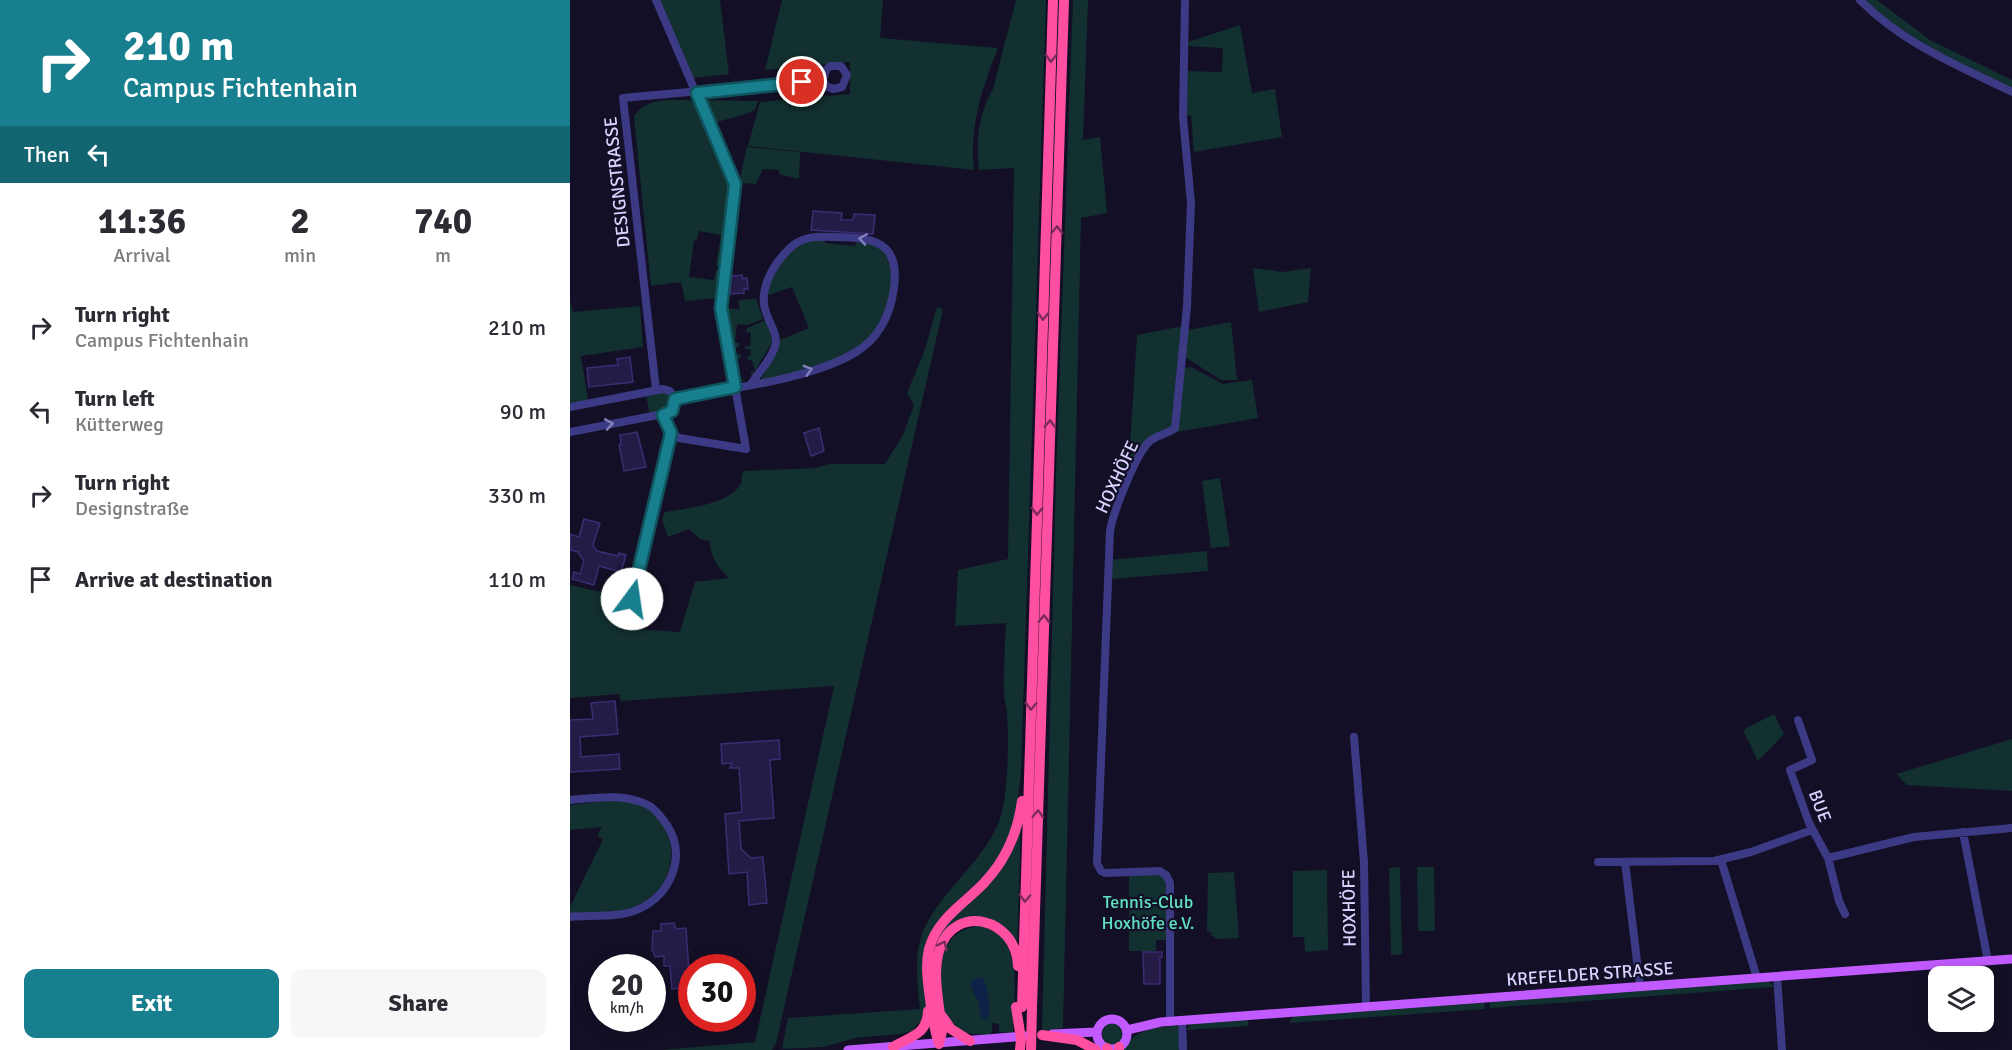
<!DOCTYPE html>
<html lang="en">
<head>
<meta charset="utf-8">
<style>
	:root { --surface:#fff; --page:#f7f7f7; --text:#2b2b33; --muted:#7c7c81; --accent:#187f8f }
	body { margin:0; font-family:Signika,sans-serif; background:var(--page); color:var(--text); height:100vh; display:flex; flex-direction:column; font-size:22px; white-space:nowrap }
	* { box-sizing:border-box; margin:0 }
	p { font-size:20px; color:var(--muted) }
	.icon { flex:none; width:33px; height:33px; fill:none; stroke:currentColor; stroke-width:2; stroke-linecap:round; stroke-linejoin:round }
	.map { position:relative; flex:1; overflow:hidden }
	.sheet { display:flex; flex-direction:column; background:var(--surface); width:570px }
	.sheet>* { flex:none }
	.banner { background:#187f8f; color:#fff; overflow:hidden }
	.tools { position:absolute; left:1358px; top:966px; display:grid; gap:12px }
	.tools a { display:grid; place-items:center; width:66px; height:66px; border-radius:12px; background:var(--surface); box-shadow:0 3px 15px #0003; font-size:30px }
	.speed { position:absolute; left:18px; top:954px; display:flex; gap:12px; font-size:30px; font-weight:700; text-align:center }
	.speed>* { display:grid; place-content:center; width:78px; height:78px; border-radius:50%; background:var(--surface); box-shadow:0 3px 15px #0003; line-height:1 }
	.speed small { font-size:15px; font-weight:400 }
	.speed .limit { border:9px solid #d22; background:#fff; color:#111 }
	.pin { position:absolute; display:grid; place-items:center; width:51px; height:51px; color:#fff; margin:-26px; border:3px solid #fff; border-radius:50%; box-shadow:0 2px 6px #0007 }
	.me { position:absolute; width:66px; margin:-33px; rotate:14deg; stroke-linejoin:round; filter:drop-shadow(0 0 4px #0008) }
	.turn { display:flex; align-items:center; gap:21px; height:126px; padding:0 24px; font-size:27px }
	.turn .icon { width:78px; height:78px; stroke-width:2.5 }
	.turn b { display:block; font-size:42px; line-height:51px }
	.then { display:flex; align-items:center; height:57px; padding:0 24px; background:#0003; gap:12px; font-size:22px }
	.eta { display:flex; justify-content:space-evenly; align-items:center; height:102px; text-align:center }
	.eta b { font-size:36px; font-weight:700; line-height:42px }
	.action { display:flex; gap:12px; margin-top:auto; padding:12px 24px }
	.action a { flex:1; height:69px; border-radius:12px; background:var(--accent); color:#fff; font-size:24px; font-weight:700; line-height:69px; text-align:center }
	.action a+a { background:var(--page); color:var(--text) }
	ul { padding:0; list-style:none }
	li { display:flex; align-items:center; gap:18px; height:84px; padding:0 24px }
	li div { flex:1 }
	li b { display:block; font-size:22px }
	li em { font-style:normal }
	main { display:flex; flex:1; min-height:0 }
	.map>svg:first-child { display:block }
	.green { fill:#12302f }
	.water { fill:#0c2248 }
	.building { fill:#241b47; stroke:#3b2d73; stroke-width:1.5 }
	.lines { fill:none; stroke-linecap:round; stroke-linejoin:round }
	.minor { stroke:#3d3a85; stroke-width:8 }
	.major { stroke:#c25bff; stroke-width:9 }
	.highway { stroke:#ff4fa3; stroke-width:10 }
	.highway-bridge { stroke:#ff4fa3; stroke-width:10 }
	.oneway { stroke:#7d2c5e }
	.oneway2 { stroke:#837fbc }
	.route-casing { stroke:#10535d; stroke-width:15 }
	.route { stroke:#187f8f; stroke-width:10 }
	.labels { text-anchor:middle; stroke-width:4.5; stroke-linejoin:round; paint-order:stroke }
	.street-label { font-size:18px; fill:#d9d4ff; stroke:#130f26 }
	.park-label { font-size:18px; fill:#5fe0c0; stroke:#130f26 }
</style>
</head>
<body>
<main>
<section class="sheet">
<div class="banner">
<div class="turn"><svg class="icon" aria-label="right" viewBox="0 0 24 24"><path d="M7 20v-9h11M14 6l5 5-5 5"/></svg><div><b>210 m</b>Campus Fichtenhain</div></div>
<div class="then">Then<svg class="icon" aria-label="left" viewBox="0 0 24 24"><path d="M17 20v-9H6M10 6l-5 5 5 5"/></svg></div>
</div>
<div class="eta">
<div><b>11:36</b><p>Arrival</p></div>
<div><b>2</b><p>min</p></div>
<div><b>740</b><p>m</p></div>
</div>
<ul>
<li><svg class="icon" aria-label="right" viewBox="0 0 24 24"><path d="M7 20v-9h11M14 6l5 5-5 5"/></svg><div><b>Turn right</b><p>Campus Fichtenhain</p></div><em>210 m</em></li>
<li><svg class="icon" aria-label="left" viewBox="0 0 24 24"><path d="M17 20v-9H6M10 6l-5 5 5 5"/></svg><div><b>Turn left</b><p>Kütterweg</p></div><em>90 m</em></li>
<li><svg class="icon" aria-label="right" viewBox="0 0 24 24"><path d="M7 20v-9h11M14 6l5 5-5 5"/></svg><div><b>Turn right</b><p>Designstraße</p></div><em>330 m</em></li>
<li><svg class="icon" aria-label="arrive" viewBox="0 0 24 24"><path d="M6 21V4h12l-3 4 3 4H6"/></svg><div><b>Arrive at destination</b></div><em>110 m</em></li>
</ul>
<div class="action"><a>Exit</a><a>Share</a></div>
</section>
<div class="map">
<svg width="1442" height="1050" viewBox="0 0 1442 1050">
	<rect width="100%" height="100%" fill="#130f26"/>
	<path class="green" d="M88 0H150L159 74 123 78Z
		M212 0H313L310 38 428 48C412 88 399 127 404 170L178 146 190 102 280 94V62L195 70Z
		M446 0H476L451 773C447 807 443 845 419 871 409 882 371 913 368 924 359 957 363 994 351 1027L349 1022 342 1031 330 1034 285 1038 253 1047 212 1049 218 1018 350 1009C341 935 351 924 398 869 411 854 423 838 430 819 438 795 439 741 437 714 437 708 435 702 434 696 433 672 435 647 436 623L385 626 388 570 438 559 444 168 409 170C406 141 408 115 423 89Z
		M503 0H518L513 140 530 137 537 213 511 218 493 1028 472 1031 486 476Z
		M1293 0H1307L1360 40 1442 80V89C1387 63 1340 39 1293 0Z
		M670 25 682 93 705 89 712 137 624 152 621 115 615 116 617 71 652 72 653 48 617 46 618 42Z
		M128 100 163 183 153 267 146 265 151 235 129 231 127 239 124 241 119 277 144 280 146 270 153 271 149 298 115 301 111 282 81 286 64 117C76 95 106 101 128 100Z
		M132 100 188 101 185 110C171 117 157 118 142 124Z
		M177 147 230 152 229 179 209 174V170L193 169 186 184 169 183Z
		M255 238V243L285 246 287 241C301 243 315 247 320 262 328 283 312 329 295 342 268 364 226 371 193 381L191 379 205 355 210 340 239 328 222 287 196 296C201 277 214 246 236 240 242 238 249 239 255 238Z
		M683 268 712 272 741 268 738 302 689 312Z
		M186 299 193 319 177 325 167 324 165 342 169 343V347L165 348 166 354H170L171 358 167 359 170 379 175 381 166 383 153 308 170 309 168 300Z
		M0 302 3 312 70 306 73 347 11 356 18 400 0 404Z
		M367 307 373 309 206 1043 202 1050H91L185 1042 264 686 51 701 49 694 0 698V585L54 597 48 628 110 632 125 582 159 578C148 567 140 558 140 541L130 539 119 529 98 537 92 519 95 512C114 509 159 504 170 485 172 482 172 475 173 471L246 468 260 464H315L333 435 344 405 337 393 354 352Z
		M196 320 202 336 201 344 182 376 180 372 185 371 182 360 178 361 177 356 181 355 180 349H175V346H180L181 333 176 332 177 328Z
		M661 322 667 380H651L615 357 618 330Z
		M613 326 602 429 576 439 549 493 542 494 548 465 560 445 567 335Z
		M621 367 653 384 682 380 688 418 606 432 613 368Z
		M95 392 100 396 102 403 99 409 80 415 76 395Z
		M650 478 660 546 641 548 632 481Z
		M637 551 638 571 540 579V560Z
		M1204 714 1214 734 1188 761 1173 730Z
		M1442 739V791L1337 785 1326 774Z
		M36 801C48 801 60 801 72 806 114 826 109 888 68 905 48 914 21 912 0 914V907L33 839 27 836 32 827 0 830V805Z
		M451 824 447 947 422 922 379 931 364 949 372 930 416 884Z
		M830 867 832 954 821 955 819 868Z
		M847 867H864L865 931H848Z
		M757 870 758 950 735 952 734 937H723V871Z
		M664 872 669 938 647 939 641 935 642 933 639 931 637 933 638 873Z
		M559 875H590L594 878 597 885V940H586V951H559Z
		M408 926C457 933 443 997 443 1033L429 1032V1024L422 1023V1032L418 1035 393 1033 376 1019C368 983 361 933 408 926Z
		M1198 980 1204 987 919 1008 920 1001Z
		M914 1002 915 1009 719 1023 723 1016Z
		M678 1019V1026L616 1030 621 1024Z
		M532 1034a11 11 0 1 1 22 0a11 11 0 1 1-22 0Z
		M606 1025 609 1029 610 1050H553C566 1028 583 1029 606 1025Z"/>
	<path class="water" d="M413 977C417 989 423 1009 416 1020L411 1018 409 1001 404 995 400 981Z"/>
	<path class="building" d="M243 211 272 213 271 220H283L284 214 305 215 303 234 241 230Z
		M172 275 173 279 177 278 178 289H174V293L160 294 161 276Z
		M60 357 63 382 19 387 17 368 48 365 47 359Z
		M249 428 254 451 241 456 234 433Z
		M67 432 76 467 54 471 49 445 51 444 50 435Z
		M14 519 30 523 23 545 27 551 48 556 49 553 56 555 51 572 29 566 24 585 2 579 4 572 10 574 14 561 8 552 0 550V534L9 537Z
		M45 701 48 734 10 737 11 757 49 754 50 769 0 772V720L23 719 21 703Z
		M209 740 210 759 200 760 204 818 169 821 171 849 181 858 193 857 197 903 179 905 177 872 159 874 155 814 172 812 169 768H160L162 763 152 764 151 744Z
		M104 923 106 929 116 928 120 987 102 989 100 966H94V956L85 957 82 949 83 931H91V924Z
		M573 952H592V957H590V984H574Z"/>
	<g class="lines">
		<path class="minor" d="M86 0 165 184 151 308 176 449 109 438 101 433
			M1290 0C1332 43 1389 66 1442 92
			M86 390 53 98 253 80 256 86 263 89 272 87 277 75 271 66H260L256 70 253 80
			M105 399C156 389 243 379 286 352 296 346 305 337 311 327 322 309 333 266 316 249 302 236 282 238 264 237 246 236 231 236 218 250 202 266 187 292 197 315 200 324 206 332 206 341 205 355 189 372 181 384
			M0 407 93 389 100 391 105 399 104 406 98 413 0 432
			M62 599 101 433 93 415
			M1228 720 1242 760 1220 770 1239 823 1258 858 1269 901 1275 914
			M784 737 794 862 796 1007
			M0 800C25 798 54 793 78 805 86 809 91 817 97 825 117 856 101 894 69 909 50 918 21 915 0 917
			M1393 832 1417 956 1415 961
			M1258 858 1344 837 1442 828
			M1151 860 1187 978
			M1028 862 1144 861 1181 852 1242 830
			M1055 862 1070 986
			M1207 976 1212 1050
			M612 1020 613 1050
			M600 1021V883L596 875 590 871 535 873 531 871 527 863 540 531C543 513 566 453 580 441 587 435 598 434 605 428L617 306 621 203 613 117 615 0"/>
		<path class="major" d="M527 1034a15 15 0 1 1 30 0a15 15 0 1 1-30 0Z
			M557 1030 591 1022 1442 959
			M482 1034 527 1032
			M278 1050 456 1036"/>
		<path class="highway" d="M452 1007 483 0
			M462 1007 494 0
			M372 1016 381 1029 400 1041
			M472 1035 507 1040 526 1050
			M370 1040 372 1032C370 1006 361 973 370 948 385 904 446 917 448 966
			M369 1044C364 1029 362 1014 360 999 358 983 355 965 359 949 367 919 394 904 414 883 436 860 448 831 452 801
			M323 1047C341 1036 357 1035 358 1011
			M537 1048 538 1050
			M450 1050 451 1039
			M549 1050V1047"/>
		<path class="highway-bridge" d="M446 1007 451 1039
			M461 1050 462 1007"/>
	</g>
	<defs><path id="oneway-chevron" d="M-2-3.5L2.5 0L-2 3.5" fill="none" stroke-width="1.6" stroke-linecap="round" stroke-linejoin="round" transform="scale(1.5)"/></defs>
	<g class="oneway">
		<use href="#oneway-chevron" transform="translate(481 58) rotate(92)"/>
		<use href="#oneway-chevron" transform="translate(487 230) rotate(-88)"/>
		<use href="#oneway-chevron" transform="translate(473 316) rotate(92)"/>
		<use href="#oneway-chevron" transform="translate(480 424) rotate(-88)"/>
		<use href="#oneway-chevron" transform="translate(467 511) rotate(92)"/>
		<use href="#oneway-chevron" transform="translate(474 619) rotate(-88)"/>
		<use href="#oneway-chevron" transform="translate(461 706) rotate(92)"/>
		<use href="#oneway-chevron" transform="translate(468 814) rotate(-88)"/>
		<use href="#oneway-chevron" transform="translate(455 898) rotate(92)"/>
		<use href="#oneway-chevron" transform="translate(373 945) rotate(-64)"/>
	</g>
	<g class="oneway2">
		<use href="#oneway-chevron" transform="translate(293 239) rotate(-171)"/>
		<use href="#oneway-chevron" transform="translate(238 370) rotate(-16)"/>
		<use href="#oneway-chevron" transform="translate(39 424) rotate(-10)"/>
	</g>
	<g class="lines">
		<defs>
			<path id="route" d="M62 599 101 433 93 415 102 411 105 399 165 387 151 308 165 184 127 93 232 82"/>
		</defs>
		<use href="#route" class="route-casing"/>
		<use href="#route" class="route"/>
	</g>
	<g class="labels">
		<g class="street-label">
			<text transform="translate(47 182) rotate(-96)" y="6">DESIGNSTRASSE</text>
			<text transform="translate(547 477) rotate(-65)" y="6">HOXHÖFE</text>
			<text transform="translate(1250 806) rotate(69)" y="6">BUE</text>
			<text transform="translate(779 908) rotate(-91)" y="6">HOXHÖFE</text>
			<text transform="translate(1020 974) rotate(-4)" y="6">KREFELDER STRASSE</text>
		</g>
		<g class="park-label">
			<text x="578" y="908">Tennis-Club<tspan x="578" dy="21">Hoxhöfe e.V.</tspan></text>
		</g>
	</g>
</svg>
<div class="tools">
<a><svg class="icon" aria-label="layers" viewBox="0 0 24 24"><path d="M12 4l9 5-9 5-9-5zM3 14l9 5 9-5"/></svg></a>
</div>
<div class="speed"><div>20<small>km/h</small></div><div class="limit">30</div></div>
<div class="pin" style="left:232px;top:82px;background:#d93025"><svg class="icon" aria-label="arrive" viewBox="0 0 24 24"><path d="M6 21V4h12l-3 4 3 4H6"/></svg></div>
<svg class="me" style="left:62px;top:599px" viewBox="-20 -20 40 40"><circle r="19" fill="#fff"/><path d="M0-13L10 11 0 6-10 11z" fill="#187f8f"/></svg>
</div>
</main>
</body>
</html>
